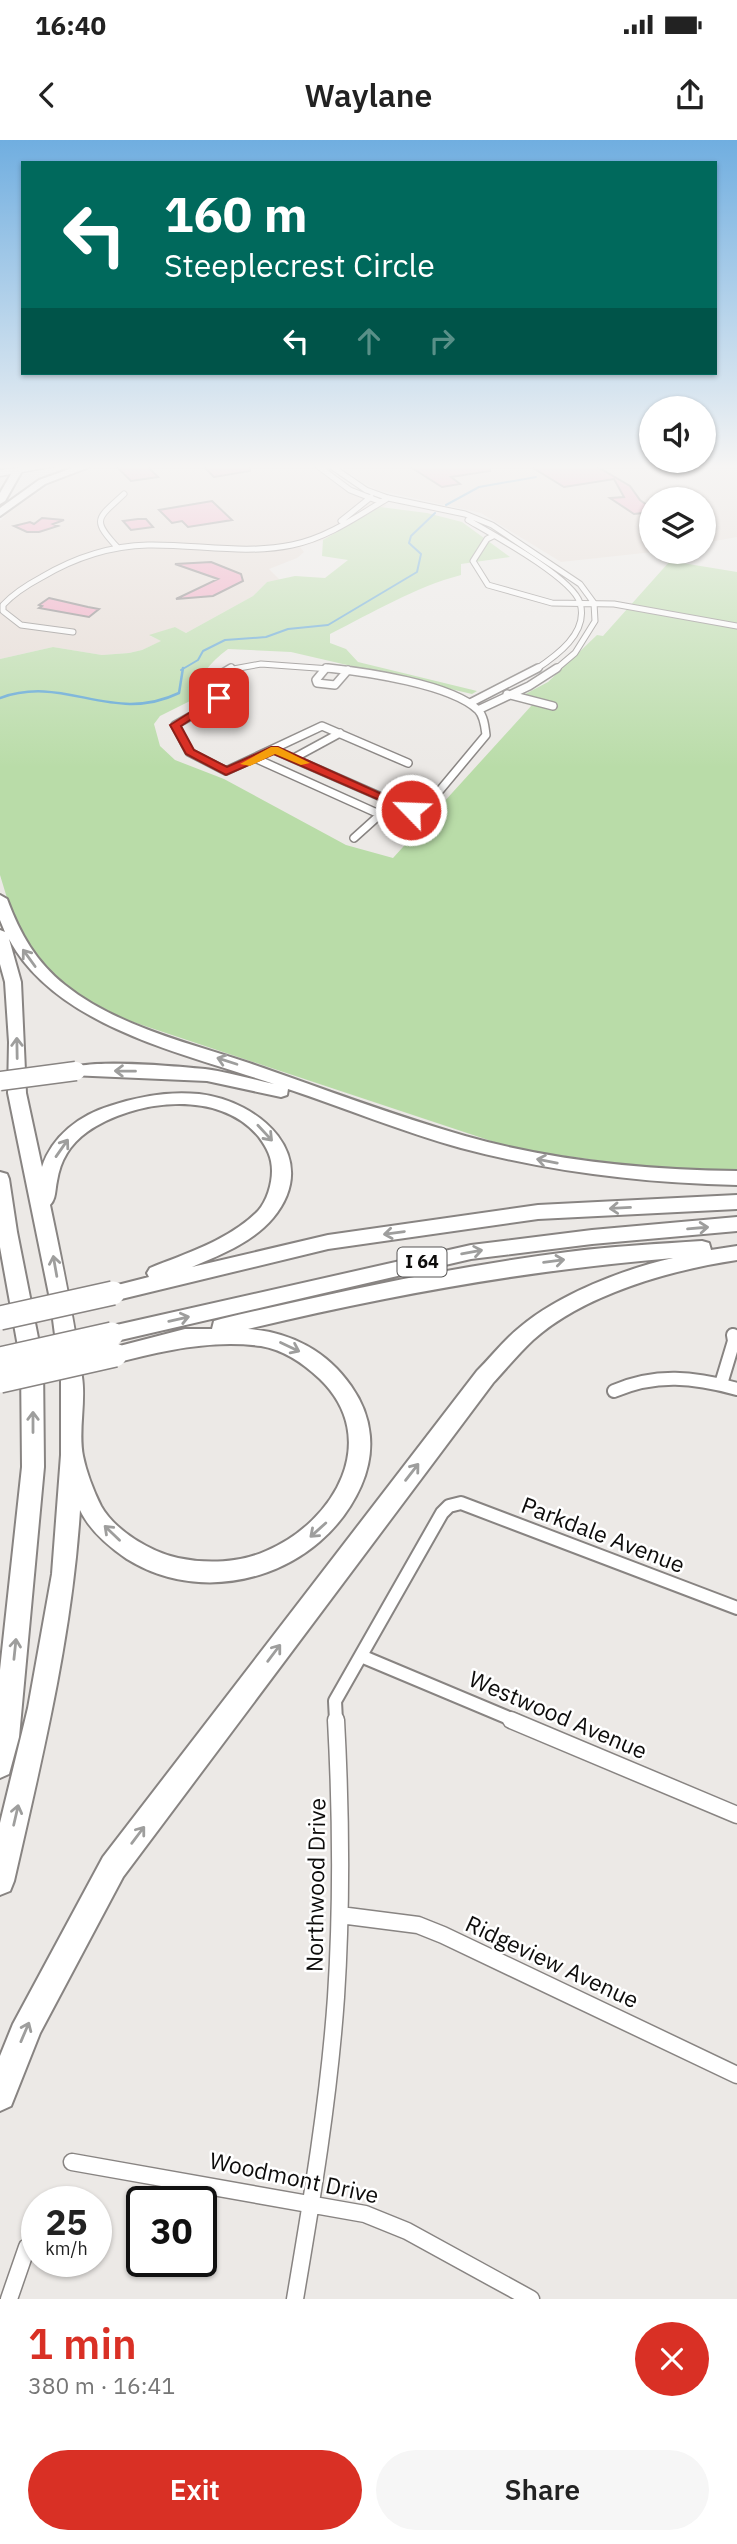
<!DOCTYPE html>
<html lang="en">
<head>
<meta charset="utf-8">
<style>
	:root { --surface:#fff; --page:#f6f6f6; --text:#222; --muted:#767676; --accent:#d93025 }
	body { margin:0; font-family:"IBM Plex Sans",sans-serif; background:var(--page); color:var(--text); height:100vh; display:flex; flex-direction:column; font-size:26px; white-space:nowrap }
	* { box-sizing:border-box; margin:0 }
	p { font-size:23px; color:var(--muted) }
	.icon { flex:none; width:38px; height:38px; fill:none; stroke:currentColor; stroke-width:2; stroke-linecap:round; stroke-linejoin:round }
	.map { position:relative; height:2159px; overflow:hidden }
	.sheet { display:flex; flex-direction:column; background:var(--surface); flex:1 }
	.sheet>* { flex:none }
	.banner { position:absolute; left:21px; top:21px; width:696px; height:214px; border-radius:0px; box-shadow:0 2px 5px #0004; background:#00695c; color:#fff; overflow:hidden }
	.tools { position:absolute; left:639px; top:256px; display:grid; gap:14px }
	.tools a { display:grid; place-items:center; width:77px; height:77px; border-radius:50%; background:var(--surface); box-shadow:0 2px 5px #0004; font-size:35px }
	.speed { position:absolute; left:21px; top:2046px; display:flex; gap:14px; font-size:35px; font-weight:700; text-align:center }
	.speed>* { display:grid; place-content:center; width:91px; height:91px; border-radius:50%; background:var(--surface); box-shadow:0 2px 5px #0004; line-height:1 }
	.speed small { font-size:18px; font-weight:400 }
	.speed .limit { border:4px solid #111; border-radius:10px; background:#fff; color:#111 }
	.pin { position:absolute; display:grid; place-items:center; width:60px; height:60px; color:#fff; margin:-30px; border-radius:14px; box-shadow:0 4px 10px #0006 }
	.me { position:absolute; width:77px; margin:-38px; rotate:294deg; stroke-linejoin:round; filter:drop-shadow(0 0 5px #0008) }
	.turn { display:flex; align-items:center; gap:24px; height:147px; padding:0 28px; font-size:32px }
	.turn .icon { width:91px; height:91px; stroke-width:2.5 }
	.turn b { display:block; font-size:49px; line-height:60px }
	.lanes { display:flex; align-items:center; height:66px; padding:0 28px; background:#0003; justify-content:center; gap:35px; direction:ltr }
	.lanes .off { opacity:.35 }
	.round { display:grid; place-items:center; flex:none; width:74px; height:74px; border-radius:37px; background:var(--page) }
	.overview { display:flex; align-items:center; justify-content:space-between; height:119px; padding:0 28px }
	h1 { font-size:42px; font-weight:600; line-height:52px; color:var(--accent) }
	.cta { display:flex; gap:14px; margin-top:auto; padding:14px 28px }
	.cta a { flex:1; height:80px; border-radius:42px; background:var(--accent); color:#fff; font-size:28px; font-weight:600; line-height:80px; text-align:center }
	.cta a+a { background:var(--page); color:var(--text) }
	.status { display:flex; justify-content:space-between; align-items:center; height:49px; padding:0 35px; background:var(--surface); direction:ltr }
	.status svg { height:19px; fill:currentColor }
	header { display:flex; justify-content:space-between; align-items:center; height:91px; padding:0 28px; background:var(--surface); font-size:32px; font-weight:600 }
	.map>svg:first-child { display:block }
	.built { fill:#e6dbd4 }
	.green { fill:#b9dca8 }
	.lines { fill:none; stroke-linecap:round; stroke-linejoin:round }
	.stream-far1 { stroke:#5ca4d3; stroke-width:2 }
	.stream { stroke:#5ca4d3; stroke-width:2.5 }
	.building { fill:#f1a2be; stroke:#827d7f; stroke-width:2 }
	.street-far3-casing { stroke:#888482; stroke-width:7 }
	.street-far2-casing { stroke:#888482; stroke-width:10 }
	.street-far1-casing { stroke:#888482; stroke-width:16 }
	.street-casing { stroke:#888482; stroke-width:19 }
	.primary-casing { stroke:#888482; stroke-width:3 }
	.highway-casing { stroke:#888482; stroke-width:4 }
	.street-far3 { stroke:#fff; stroke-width:5 }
	.street-far2 { stroke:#fff; stroke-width:7 }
	.street-far1 { stroke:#fff; stroke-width:12 }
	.street { stroke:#fff; stroke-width:16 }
	.primary { fill:#fff; fill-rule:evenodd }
	.highway { fill:#fff; fill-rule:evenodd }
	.highway-bridge-far1-casing { stroke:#888482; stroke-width:21; stroke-linecap:butt }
	.highway-bridge-casing { stroke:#888482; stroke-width:26; stroke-linecap:butt }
	.highway-bridge-far1 { stroke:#fff; stroke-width:18 }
	.highway-bridge { stroke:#fff; stroke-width:23 }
	.oneway { stroke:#9e9e9d }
	.route { fill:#d93025; stroke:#8d1f18; stroke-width:2 }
	.slow { fill:#f59e0b }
	.labels { text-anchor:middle; stroke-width:5; stroke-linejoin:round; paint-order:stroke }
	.shield { fill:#fff; stroke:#565554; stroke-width:2 }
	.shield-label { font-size:18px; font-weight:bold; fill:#0d0c0b }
	.near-street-label { font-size:23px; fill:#0d0c0b; stroke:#fff }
</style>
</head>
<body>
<div class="status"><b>16:40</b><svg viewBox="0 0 49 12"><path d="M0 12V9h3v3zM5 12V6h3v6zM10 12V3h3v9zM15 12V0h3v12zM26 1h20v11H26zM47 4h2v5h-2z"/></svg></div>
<header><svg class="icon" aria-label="back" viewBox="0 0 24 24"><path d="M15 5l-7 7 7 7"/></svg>Waylane<svg class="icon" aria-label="share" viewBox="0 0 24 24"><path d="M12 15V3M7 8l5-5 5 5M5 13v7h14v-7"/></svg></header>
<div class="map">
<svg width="737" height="2159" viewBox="0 0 737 2159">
	<rect width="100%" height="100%" fill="#ece9e6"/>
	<path class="built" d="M99 326H315L350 353 387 365 323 400 300 407 304 412 297 418 269 429 280 440 267 442 253 456 186 493 175 487 150 496 162 501 142 510 129 513 102 515 53 507 0 519V381L11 370 56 341Z
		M340 326H737V397L704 403V359H651V411H662L561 422 481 373 377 350 360 341Z"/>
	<path class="green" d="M380 367 427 373 462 382 510 417 461 424V435C415 447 372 473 330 494V503L346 509 358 522 477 551 472 554 291 512 228 509C209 523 198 538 190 561L160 576 154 584 160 606 175 620 224 639 346 705 393 718 532 565 514 560 548 542 597 495 603 496 670 421 737 432V1029L682 1032 515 1009 124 879 82 857 56 837 26 803 14 781 0 735V519L53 507 102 515 129 513 142 510 161 501 149 495 175 487 186 493 253 456 267 442 295 436 325 438 348 420 322 416 323 400Z"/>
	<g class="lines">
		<path class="stream-far1" d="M446 365 479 347 536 337
			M181 530 198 520 203 511 225 500 266 497 288 489 328 485 417 432 421 414 409 403 411 396 435 373"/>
		<path class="stream" d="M0 558C65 534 112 585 179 553L183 528"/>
	</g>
	<path class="building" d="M126 326H147L158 337 131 341 117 327Z
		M203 326H250V331L214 337Z
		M409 326H490V331L451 337 460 344 442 347Z
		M530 326H596L630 346 640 360 651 368V372L634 374 610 358 624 357 614 339 564 347Z
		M212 361 232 380 188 387 182 381 172 383 159 370Z
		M42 378 64 380 53 384 58 386 39 392H27L14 386 30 382 34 384Z
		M138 379H146L153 387 131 390 123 381Z
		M211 422 241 434 243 441 213 456 176 459 218 439 175 424Z
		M49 458 88 467 99 469 89 477 39 468 42 466 39 465Z"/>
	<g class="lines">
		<defs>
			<path id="street-far3" d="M318 326 350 350 381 362
				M331 326 366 350 388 358 465 374 492 385 580 444 594 463 595 481 575 513 555 530
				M468 380C492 394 573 438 580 463 589 493 556 516 535 530
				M341 381 371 357
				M493 396 487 399 473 421 488 445 552 463 614 464 737 486
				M118 408C91 379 97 379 124 354
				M73 492 21 485 3 471V465C14 453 27 445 42 437 74 418 110 406 148 405 196 404 244 415 292 405 327 398 358 376 388 358
				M228 530 261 524 344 530"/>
			<path id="street-far2" d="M231 528 216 537 219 553 216 562 175 585 189 612 226 631 322 586 408 623
				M326 528 316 540 317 543 335 545 348 530
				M507 554 553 566
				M470 563 538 528
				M478 570 529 546 557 528
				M274 610 411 670 426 667 486 595C485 587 484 576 478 570 451 544 365 532 328 528
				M294 618 340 593
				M257 619 379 674
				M354 698 394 662"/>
			<path id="street-far1" d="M721 1244 734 1201 733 1195
				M614 1251C656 1233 694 1237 737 1249
				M361 1516 516 1581
				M336 1581 335 1561 442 1373 449 1366 461 1363 737 1468"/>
			<path id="street" d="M511 1580 737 1675
				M340 1775 418 1785 443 1795 737 1935
				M72 2022 365 2074 407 2091 531 2159
				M9 2159 27 2107
				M295 2159C312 2059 329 1958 336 1857 342 1765 341 1672 336 1580"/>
			<path id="primary" d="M33 326H55L0 336V330Z"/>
			<path id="highway" d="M78 326H92L45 344 0 376V368L39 340Z
				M14 329 22 331 5 361 0 364V353Z
				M0 755 7 759C20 794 36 822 65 845 116 886 189 903 249 923 321 948 392 975 465 996 553 1021 646 1030 737 1031V1045C643 1043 552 1032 461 1008 403 992 345 968 288 949L287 955 281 957 207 941 70 935 67 931C78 917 184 927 205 929 228 932 251 939 274 944 186 914 56 887 9 799L21 842 26 953 42 1027C52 996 80 975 110 966 139 956 169 951 199 954 260 961 323 1017 273 1078 253 1102 220 1115 192 1127L328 1095 538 1065 737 1055V1069L538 1079 328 1109 113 1161 106 1158 103 1153 106 1148 149 1137 147 1133 150 1128C187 1113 229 1100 258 1071 267 1061 272 1044 272 1031 272 1017 267 1008 259 997 219 948 133 960 87 992 70 1004 60 1021 57 1041 55 1050 56 1059 50 1065 62 1122 74 1179 82 1237 86 1262 78 1291 83 1316 86 1331 94 1352 101 1366 115 1391 151 1412 178 1418 206 1424 240 1423 266 1411 335 1382 382 1299 320 1239 303 1223 284 1210 261 1206 211 1199 162 1211 115 1223L108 1221 104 1215 108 1209 185 1189H212L214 1181 221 1179C336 1152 451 1127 568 1112 613 1106 658 1104 702 1101L709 1103 711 1110 737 1106V1120C671 1130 584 1154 533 1200 519 1213 506 1229 493 1243L123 1737 40 1893 11 1966 0 1971V1916L13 1884 103 1717 477 1231C491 1217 504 1200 519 1188 559 1154 624 1129 673 1118 528 1130 389 1155 248 1189 290 1192 327 1211 351 1246 373 1277 376 1312 361 1346 322 1434 209 1470 127 1419 108 1406 90 1391 80 1370 72 1496 42 1618 14 1741L10 1751 0 1755V1683L28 1568 52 1434 61 1315V1241L51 1164 8 953 9 902 5 842 0 824V790L5 792 0 780Z
				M0 1032 7 1034 9 1039 17 1092 43 1223 44 1327 19 1597 9 1634 0 1638V1530L22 1327 21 1223 0 1107Z
				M737 1077V1091L592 1104 471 1119 112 1202 105 1200 102 1194 105 1188 112 1186 471 1105 592 1090Z"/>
		</defs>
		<use href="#street-far3" class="street-far3-casing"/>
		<use href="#street-far2" class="street-far2-casing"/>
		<use href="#street-far1" class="street-far1-casing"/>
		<use href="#street" class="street-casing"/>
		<use href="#primary" class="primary-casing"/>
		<use href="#highway" class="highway-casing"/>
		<use href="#street-far3" class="street-far3"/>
		<use href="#street-far2" class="street-far2"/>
		<use href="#street-far1" class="street-far1"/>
		<use href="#street" class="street"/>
		<use href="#primary" class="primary"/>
		<use href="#highway" class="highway"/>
		<defs>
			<path id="highway-bridge-far1" d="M0 941 76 931"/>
			<path id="highway-bridge" d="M0 1178 113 1153
				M0 1219 112 1194
				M0 1241 115 1215"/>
		</defs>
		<use href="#highway-bridge-far1" class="highway-bridge-far1-casing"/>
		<use href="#highway-bridge" class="highway-bridge-casing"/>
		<use href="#highway-bridge-far1" class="highway-bridge-far1"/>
		<use href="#highway-bridge" class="highway-bridge"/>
	</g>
	<defs><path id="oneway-shaft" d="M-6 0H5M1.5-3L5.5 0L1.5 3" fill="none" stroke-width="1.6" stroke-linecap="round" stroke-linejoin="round" transform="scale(1.75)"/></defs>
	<g class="oneway">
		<use href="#oneway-shaft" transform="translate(29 818) rotate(-126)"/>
		<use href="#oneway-shaft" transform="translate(17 908) rotate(-91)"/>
		<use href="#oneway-shaft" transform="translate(227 921) rotate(-162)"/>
		<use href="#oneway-shaft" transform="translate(125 931) rotate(-179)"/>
		<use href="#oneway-shaft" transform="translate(265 993) rotate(47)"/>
		<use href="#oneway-shaft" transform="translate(62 1008) rotate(-55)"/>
		<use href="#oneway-shaft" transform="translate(547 1021) rotate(-169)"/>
		<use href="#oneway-shaft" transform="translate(620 1068) rotate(177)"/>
		<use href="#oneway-shaft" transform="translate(698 1088) rotate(-5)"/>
		<use href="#oneway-shaft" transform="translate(394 1093) rotate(172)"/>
		<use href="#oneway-shaft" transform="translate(472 1112) rotate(-10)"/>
		<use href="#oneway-shaft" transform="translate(554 1121) rotate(-7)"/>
		<use href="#oneway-shaft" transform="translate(55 1126) rotate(-100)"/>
		<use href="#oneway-shaft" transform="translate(179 1179) rotate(-13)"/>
		<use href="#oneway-shaft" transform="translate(290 1207) rotate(25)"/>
		<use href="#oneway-shaft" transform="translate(33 1282) rotate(-90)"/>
		<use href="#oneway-shaft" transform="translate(412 1332) rotate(-52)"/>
		<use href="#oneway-shaft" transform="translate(318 1390) rotate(138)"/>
		<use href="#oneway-shaft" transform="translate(112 1393) rotate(-136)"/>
		<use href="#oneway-shaft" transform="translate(15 1509) rotate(-84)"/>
		<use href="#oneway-shaft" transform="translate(274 1513) rotate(-53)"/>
		<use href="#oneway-shaft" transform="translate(16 1675) rotate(-77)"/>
		<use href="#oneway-shaft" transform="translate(138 1695) rotate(-53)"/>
		<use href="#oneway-shaft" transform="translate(25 1892) rotate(-67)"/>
	</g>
	<linearGradient id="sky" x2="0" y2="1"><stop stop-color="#70aee0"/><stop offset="0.52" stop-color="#f6f5f4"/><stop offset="1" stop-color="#f6f5f4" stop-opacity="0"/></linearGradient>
	<rect width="737" height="628" fill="url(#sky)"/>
	<path class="route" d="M216 556 224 558 181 586 194 610 227 627 271 607H278L417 670 407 672 274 614 226 635 186 614 170 585Z"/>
	<path class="slow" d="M271 607H278L310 623 301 625 275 614 250 626 240 624Z"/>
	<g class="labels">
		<rect class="shield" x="397.5" y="1107.5" width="49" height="29" rx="5"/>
		<g class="shield-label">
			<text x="422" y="1128">I 64</text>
		</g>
		<g class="near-street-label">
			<text transform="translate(603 1395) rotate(21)" y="8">Parkdale Avenue</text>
			<text transform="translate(558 1575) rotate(23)" y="8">Westwood Avenue</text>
			<text transform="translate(316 1745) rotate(-89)" y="8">Northwood Drive</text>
			<text transform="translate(552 1822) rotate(25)" y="8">Ridgeview Avenue</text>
			<text transform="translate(294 2038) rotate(12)" y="8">Woodmont Drive</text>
		</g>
	</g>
</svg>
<div class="tools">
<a><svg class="icon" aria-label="sound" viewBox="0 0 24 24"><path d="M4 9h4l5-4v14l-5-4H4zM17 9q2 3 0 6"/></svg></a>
<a><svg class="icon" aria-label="layers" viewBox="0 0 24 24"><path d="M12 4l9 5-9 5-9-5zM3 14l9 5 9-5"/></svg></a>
</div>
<div class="speed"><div>25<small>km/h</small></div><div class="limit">30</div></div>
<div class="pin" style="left:219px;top:558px;background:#d93025"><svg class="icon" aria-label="arrive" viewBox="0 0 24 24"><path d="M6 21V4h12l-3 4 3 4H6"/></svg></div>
<svg class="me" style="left:411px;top:670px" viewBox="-20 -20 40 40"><circle r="17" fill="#d93025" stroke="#fff" stroke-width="3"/><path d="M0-11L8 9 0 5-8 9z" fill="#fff"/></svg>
<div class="banner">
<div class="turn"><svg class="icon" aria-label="left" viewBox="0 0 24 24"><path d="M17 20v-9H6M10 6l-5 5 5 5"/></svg><div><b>160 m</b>Steeplecrest Circle</div></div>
<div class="lanes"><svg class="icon" aria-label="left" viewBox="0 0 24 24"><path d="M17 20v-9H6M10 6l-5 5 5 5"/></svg><svg class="icon off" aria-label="ahead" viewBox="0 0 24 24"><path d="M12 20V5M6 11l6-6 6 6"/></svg><svg class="icon off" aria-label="right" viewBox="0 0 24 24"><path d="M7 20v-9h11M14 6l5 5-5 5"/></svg></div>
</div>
</div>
<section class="sheet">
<div class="overview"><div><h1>1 min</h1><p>380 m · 16:41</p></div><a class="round" style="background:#d93025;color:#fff"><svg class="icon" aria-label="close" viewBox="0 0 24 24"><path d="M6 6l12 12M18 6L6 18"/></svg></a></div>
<div class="cta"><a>Exit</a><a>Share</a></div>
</section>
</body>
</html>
